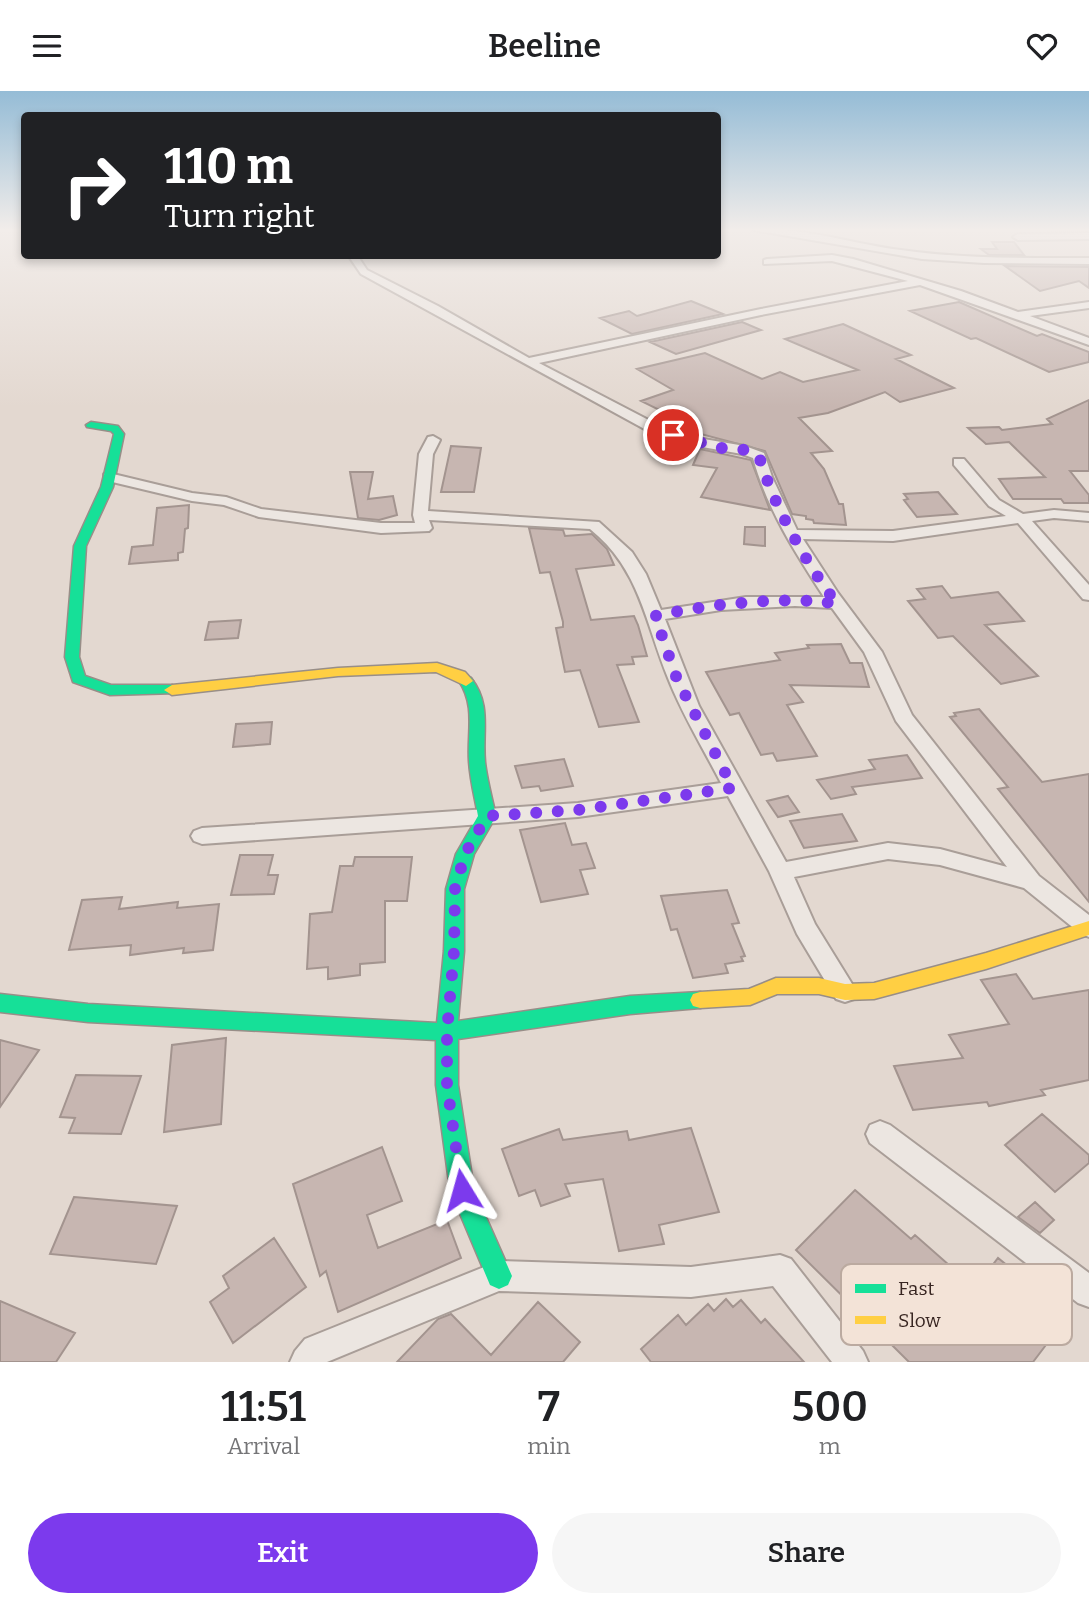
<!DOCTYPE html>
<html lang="en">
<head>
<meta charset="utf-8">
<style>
	:root { --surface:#fff; --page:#f6f6f6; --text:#202124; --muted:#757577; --accent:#7c3aed }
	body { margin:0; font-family:Bitter,serif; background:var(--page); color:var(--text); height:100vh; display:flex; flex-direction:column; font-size:26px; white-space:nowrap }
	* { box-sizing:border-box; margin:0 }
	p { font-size:23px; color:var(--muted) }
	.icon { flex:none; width:38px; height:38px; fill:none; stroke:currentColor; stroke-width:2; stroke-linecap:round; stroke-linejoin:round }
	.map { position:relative; height:1271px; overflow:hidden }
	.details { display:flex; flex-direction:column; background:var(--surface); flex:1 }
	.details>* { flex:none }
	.hud { position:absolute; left:21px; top:21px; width:700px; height:147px; border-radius:7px; box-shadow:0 4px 10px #0003; background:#202124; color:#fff; overflow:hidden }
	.pin { position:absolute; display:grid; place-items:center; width:60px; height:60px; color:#fff; margin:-30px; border:4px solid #fff; border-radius:50%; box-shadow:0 2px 7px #0007 }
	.me { position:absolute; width:77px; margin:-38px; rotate:352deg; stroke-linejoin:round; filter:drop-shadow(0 0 5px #0008) }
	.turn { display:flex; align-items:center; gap:24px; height:147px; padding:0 28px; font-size:32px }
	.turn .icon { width:91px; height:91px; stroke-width:2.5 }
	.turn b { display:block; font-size:49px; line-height:60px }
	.eta { display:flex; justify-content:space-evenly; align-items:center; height:119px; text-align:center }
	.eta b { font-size:42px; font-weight:600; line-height:49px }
	.primary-button { display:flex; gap:14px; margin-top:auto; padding:14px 28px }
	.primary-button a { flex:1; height:80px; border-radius:42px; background:var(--accent); color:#fff; font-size:28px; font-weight:600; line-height:80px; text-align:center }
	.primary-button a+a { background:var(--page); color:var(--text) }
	header { display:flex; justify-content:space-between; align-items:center; height:91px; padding:0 28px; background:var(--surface); font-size:32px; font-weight:600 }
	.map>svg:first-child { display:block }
	.building { fill:#c7b6b1; stroke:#a3948f; stroke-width:2 }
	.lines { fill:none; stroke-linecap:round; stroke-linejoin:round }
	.street-casing { stroke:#a99e98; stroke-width:4 }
	.fast-casing { stroke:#988e88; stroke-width:3 }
	.slow-casing { stroke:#988e88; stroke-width:3 }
	.street { fill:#ece6e1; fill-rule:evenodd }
	.fast { fill:#16e098; fill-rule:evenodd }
	.slow { fill:#ffcf43; fill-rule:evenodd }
	.route { stroke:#7c3aed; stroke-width:12; stroke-dasharray:0 21.6 }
	.key { fill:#f3e3d7; stroke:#bbaaa0; stroke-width:2 }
	.key-label { font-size:19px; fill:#372521 }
</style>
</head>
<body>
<header><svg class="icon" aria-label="menu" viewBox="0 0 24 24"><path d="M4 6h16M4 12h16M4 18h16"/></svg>Beeline<svg class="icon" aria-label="heart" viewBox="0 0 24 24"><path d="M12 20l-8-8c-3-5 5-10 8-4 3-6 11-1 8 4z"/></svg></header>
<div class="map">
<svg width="1089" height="1271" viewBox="0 0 1089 1271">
	<rect width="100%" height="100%" fill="#e3d8d0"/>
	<path class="building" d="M992 151H1014L1024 164H989L981 158H997Z
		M1005 175 1089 176V197L1079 190 1040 200Z
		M691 210 723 223 632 243 600 227 629 220 637 225Z
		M959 211 1037 245 1042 243 1089 261V271L1049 281 976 247 971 248 910 220Z
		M742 231 761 239 676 263 650 251Z
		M843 233 911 264 896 268 954 297 900 311 885 301 828 322 799 327 832 360 811 362 824 378 839 413H843L846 434 814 432 813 429 806 428V425L792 423 765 360 682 338 690 334 641 310 673 299 637 278 705 262 762 288 780 281 803 291 858 279 785 248Z
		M1089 309V380H1070L1089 404V412H1064L1061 408H1013L999 388 1045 386 1009 351 986 353 968 337 999 336 1002 339 1052 333 1047 328Z
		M451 355 481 357 474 401H441Z
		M700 358 751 369 770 419 701 406 717 377 693 374Z
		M350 381H373L368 408 393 405 397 424 379 429 358 427Z
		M938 401 957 423 917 426 904 409 908 408 904 403Z
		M189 414 188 437 185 438 183 461 178 462V469L129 473 132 456 153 454 157 417Z
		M745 436H765V455L744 453Z
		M529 437 563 439 565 445 592 443 607 458 614 474 576 478 591 529 634 525 638 534 647 565 632 566 634 573 617 574 639 631 599 636 580 579 565 581 556 537 563 536V531L550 481 540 482Z
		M942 495 951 507 998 501 1024 530 985 534 1038 585 1001 593 953 545 938 547 908 510 925 508 917 498Z
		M241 529 238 547 205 549 209 531Z
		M841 553 850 572H862L869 596 790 594 803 611 787 614 817 665 777 670 773 662 761 664 739 622 730 624 706 581 780 569 775 562 809 557 807 554Z
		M979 618 1042 691 1089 683V811L998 698 1008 696 950 626 956 625 954 622Z
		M272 631 270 653 233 656 236 633Z
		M907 664 922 687 852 696 856 703 831 708 817 689 875 678 869 669Z
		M564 668 573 695 541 700 539 695 522 697 515 675Z
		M788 705 799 721 778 726 767 710Z
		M842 723 857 750 804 757 790 730Z
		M565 732 572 754 586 752 595 777 580 779 588 803 541 811 520 739Z
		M240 764H273L268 784H278L274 803 231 804Z
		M355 766H412L407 810H385V871L360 873V884L328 888V876L307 878 310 823 332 821 340 775H353Z
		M727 799 739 832 732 833 745 865 741 866 743 870 725 873 728 882 693 887 677 838 671 839 661 805Z
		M122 806 119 818 178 811 177 817 219 813 213 859 183 862 184 857 130 864 131 854 69 859 82 809Z
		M1016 883 1033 908 1089 899V989L1041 999 1045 1004 989 1015 987 1011 913 1019 894 975 963 967 949 944 1009 933 981 889Z
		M226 947 221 1033 164 1041 172 954Z
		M0 949 39 959 0 1016Z
		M76 984 141 985 121 1043 69 1042 75 1027 60 1026Z
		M1042 1023 1089 1064V1072L1055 1101 1005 1054Z
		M691 1037 719 1121 659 1134 664 1153 619 1160 603 1088 565 1093 570 1105 541 1115 535 1099 519 1105 502 1058 559 1038 563 1049 627 1040 629 1049Z
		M382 1056 402 1110 367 1124 378 1157 447 1129 461 1167 338 1221 326 1180 320 1185 293 1093Z
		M855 1099 911 1148 915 1144 975 1197 998 1167 1019 1184 1004 1204 1052 1246 1033 1271H909L796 1159Z
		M74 1106 177 1115 156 1173 50 1163Z
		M1035 1111 1054 1129 1040 1142 1018 1126Z
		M274 1147 306 1196 233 1252 210 1211 229 1197 223 1185Z
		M726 1208 733 1216 741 1209 761 1232 765 1228 804 1271H651L641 1258 678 1224 686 1234 708 1213 714 1220Z
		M0 1210 75 1242 56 1271H0Z
		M538 1211 580 1251 563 1271H397L438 1228 451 1223 491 1264Z"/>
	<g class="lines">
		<defs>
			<path id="street" d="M753 139C801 135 853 153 901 159 963 168 1026 167 1089 167V173L984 172 922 168Z
				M1089 142V148L1018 149 1013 146 1018 143Z
				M348 164H357L367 179 438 215 529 267 761 218 908 190 832 170 764 173V169L767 168 832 164 853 168 961 200 1018 221 1089 211V217L1030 225 1089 247V254L920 194 761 224 539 272 660 335 692 346 745 355 764 362 772 386 797 439 893 440 1006 425 989 415 954 374V368H964L999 409 1023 423 1054 419 1089 422V430L1054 427 1032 430 1089 494V509L1083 508 1018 432 893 450 803 448 838 502 882 561 912 624 1039 785 1089 824V846L1081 843 1024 797 940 774 888 768 794 786 815 833 857 901 854 908 845 911 836 908 797 843 769 780 728 705 578 726 202 753 194 750 191 745 194 740 202 737 578 712 721 692C703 657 682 623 668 587 645 531 640 478 590 438L429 429 432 437 429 440 381 442 259 426 224 414 192 410 104 389V383L109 382 192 402 226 406 261 418 381 432H415L413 424 419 363 428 346 433 345 440 349 433 363 428 420 599 431 632 461 646 483 661 519 746 506H824C796 463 767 418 753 367L742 363 685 353 650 341 361 183ZM795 515 832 517 864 561 896 630 1007 776 940 758 888 752 786 771 699 615 665 528 721 519Z
				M880 1030 890 1034 1089 1182V1216L1078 1212 870 1052 866 1043 870 1034Z
				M780 1164 791 1168 863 1260 868 1271H832L773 1195 691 1206 499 1200 327 1271H290L295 1260 305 1248 499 1170 691 1176Z"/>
			<path id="fast" d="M91 331 118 335 124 343 113 396 86 455 79 566 85 585 111 594H172L177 596 180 599 177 602 110 604 73 591 65 566 74 455 101 396 114 343 111 340 87 336 86 334Z
				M466 585 471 587C492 614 482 640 485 671 487 689 492 707 496 725L474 763 464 798V860L458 930 630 905 700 901 707 903 710 909 707 915 700 917 630 923 458 948V994L474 1099 512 1185 508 1194 499 1198 490 1194 450 1099 436 994V949L88 931 0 921V903L88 913 437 932 444 860 446 798 456 763 478 725C475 707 470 689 469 670 467 641 476 616 459 590Z"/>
			<path id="slow" d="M437 572 465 581 473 590 466 595 436 581 338 585 172 604 164 599 172 594 338 577Z
				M1089 830V844L986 878 874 908 845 909 819 903H777L750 914 700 917 693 915 690 909 693 903 700 901 749 898 776 887H819L845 893 874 892 986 862Z"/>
		</defs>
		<use href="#street" class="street-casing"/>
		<use href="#fast" class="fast-casing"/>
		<use href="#slow" class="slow-casing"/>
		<use href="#street" class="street"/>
		<use href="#fast" class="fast"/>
		<use href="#slow" class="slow"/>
	</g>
	<linearGradient id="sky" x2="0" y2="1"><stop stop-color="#95bcd6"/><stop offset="0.44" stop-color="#f2edea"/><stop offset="1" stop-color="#f2edea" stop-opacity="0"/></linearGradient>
	<rect width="1089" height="316" fill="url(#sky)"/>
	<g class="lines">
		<path class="route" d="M462 1099 447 994V941L454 860 455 798 465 763 487 725 578 719 733 697 677 588 655 525C702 514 790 504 837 513 805 470 774 416 759 365L745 359 721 357 673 344"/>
	</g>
	<rect x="841" y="1173" width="231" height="81" rx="10" class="key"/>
	<rect x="855" y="1193" width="31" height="9" fill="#16e098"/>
	<rect x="855" y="1225" width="31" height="8" fill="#ffcf43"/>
	<g class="key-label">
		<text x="898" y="1204">Fast</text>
		<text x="898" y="1236">Slow</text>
	</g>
</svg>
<div class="pin" style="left:673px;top:344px;background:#d93025"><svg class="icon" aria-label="arrive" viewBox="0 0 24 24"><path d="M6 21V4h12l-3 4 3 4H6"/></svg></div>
<svg class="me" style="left:462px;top:1099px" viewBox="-20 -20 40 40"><path d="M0-17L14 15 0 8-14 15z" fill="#7c3aed" stroke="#fff" stroke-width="4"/></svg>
<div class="hud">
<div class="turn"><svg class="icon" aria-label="right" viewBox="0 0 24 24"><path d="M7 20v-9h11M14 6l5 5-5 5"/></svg><div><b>110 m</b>Turn right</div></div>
</div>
</div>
<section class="details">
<div class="eta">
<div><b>11:51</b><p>Arrival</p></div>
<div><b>7</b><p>min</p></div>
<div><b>500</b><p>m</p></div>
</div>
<div class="primary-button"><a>Exit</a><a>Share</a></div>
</section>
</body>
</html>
